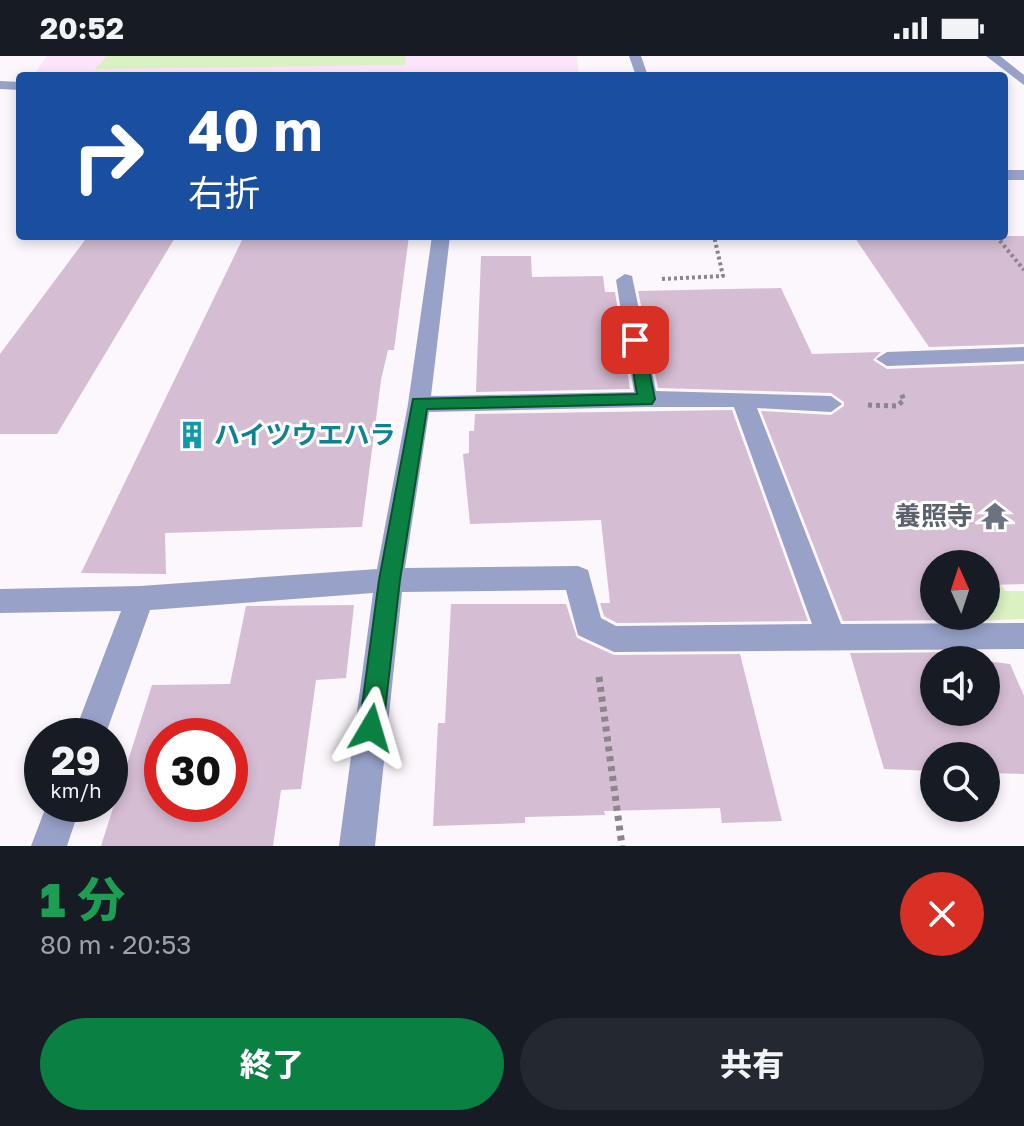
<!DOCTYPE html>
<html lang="ja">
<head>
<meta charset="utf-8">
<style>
	:root { --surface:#171b24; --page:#242831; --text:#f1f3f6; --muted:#9ea1a6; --accent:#0b8043 }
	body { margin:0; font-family:"Golos Text","Noto Sans JP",sans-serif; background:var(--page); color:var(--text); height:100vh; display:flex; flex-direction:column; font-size:30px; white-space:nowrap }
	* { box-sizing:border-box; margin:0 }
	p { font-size:26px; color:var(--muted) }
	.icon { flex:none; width:44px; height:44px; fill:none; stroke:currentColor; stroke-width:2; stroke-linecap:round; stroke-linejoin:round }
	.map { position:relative; height:790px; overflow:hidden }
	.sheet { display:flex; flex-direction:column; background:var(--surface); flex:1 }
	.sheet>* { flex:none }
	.banner { position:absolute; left:16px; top:16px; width:992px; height:168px; border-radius:8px; box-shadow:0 4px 12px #0003; background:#1a4fa0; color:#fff; overflow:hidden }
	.needle { width:52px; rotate:357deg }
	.fabs { position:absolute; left:920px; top:494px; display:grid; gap:16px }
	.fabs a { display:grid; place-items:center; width:80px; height:80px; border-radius:50%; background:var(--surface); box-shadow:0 4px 12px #0003; font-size:40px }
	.speed { position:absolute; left:24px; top:662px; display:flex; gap:16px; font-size:40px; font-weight:700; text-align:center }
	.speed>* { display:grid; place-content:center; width:104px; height:104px; border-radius:50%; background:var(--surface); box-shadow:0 4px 12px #0003; line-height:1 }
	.speed small { font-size:20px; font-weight:400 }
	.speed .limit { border:12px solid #d22; background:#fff; color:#111 }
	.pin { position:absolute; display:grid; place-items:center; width:68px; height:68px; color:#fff; margin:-34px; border-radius:16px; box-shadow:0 4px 12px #0006 }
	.me { position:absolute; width:88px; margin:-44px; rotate:7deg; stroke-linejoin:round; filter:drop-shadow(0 0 6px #0008) }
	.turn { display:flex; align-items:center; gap:28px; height:168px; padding:0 40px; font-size:36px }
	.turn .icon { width:104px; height:104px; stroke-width:2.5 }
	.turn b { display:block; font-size:56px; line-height:68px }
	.round { display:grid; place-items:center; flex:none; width:84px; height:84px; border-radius:42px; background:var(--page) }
	.headline { display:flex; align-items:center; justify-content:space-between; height:136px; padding:0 40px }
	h1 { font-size:48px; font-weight:800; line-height:60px; color:#1e9e55 }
	.cta { display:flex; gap:16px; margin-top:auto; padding:16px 40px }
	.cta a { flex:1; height:92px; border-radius:48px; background:var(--accent); color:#fff; font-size:32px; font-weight:800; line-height:92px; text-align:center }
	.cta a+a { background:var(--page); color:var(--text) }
	.status { display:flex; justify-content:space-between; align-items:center; height:56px; padding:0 40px; background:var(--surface); direction:ltr }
	.status svg { height:22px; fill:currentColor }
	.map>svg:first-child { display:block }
	.built { fill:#fce4fa }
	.green { fill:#dbf1c1 }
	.building { fill:#d5bdd3; fill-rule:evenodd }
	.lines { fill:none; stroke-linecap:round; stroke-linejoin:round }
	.path-far2 { stroke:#8c858c; stroke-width:4; stroke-dasharray:3 3; stroke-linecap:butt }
	.path-far1 { stroke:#8c858c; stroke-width:5; stroke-dasharray:4 4; stroke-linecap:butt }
	.path { stroke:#8c858c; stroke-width:7; stroke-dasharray:5 5; stroke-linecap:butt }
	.minor { fill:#98a1c8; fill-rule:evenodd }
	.route { fill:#0b8043; stroke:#07532c; stroke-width:2 }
	.labels { text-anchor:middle; stroke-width:6; stroke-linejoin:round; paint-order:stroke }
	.culture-label { font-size:26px; font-weight:bold; fill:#0d838f; stroke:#fff; text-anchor:start }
	.worship-label { font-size:26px; font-weight:bold; fill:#5b616d; stroke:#fff; text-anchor:end }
</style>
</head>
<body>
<div class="status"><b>20:52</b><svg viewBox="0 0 49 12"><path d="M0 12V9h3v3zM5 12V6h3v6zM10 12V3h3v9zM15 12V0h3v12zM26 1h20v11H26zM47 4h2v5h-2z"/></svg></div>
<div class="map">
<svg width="1024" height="790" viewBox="0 0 1024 790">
	<rect width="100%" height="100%" fill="#fcf7fc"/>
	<path class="built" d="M47 0H577L579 20H33Z"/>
	<path class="green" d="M107 0H406L405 9 95 13Z
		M906 362 1005 535H1024V563L973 565 971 560H986V508Z"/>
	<path class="building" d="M88 180H176L57 378H0V298Z
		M244 180H409L394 294H388L381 324 362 471 165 477 166 518 81 517Z
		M918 180H1024V288L929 291 855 182Z
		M481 200H531L532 221 603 220 605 236H615L630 333 476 336Z
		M781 232 812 298 881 296 873 304 887 313 1024 308V528L986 529V508H934V560H962L964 564 843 565 761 355 831 359 844 350V346L831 337 658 332 638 235Z
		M732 354 808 565 617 567 604 560 600 547H610L601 464 470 468 463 398 469 397V375H474L475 358Z
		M451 548H566L577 582 614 599 740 598 782 765 722 767 720 752 604 755 605 759 525 761V767L433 770 438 667H445Z
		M354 549 346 622 316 624 301 733 281 734 273 790H101L152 629 230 628 246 550ZM162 680H230V748H162Z
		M981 596 985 604H934V656H986V605L1010 608 1024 640V718L986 717V700H934V715L884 713 850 597Z"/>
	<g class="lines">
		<path class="path-far2" d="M996 180 1024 214
			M662 223 723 220 714 180"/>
		<path class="path-far1" d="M868 349 897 350 904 344 901 337"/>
		<path class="path" d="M599 621 622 790"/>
		<path class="minor" d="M629 0H641L648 20H636Z
			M986 0H1000L1024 19V29Z
			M0 25 20 26V34L0 33Z
			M1004 114H1024V124H1004Z
			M432 180H450L431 340 634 336 616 224 625 218 632 220 656 335 831 340 842 348 831 356 757 352 841 568 1024 567V593L614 596 578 579 566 534 402 536 375 790H339L373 537 150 554 105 680H73L121 555 0 557V533L140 530 377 513 408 348ZM646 351H734L812 568 616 570 601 562 588 514 578 510 405 512 429 356Z
			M1024 291V305L887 310 876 303 887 296Z
			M47 748H81L67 790H31Z"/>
	</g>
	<path class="route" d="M635 279 643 284 655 343 652 348 427 353 400 524 383 672 380 680 371 684 363 680 359 672 379 524 413 343 637 338 628 284Z"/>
	<defs>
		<symbol id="building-bare" viewBox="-9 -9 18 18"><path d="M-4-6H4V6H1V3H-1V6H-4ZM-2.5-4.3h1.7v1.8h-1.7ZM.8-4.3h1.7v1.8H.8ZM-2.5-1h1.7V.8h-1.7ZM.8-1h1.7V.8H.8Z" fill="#0f9aa8" stroke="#fff" stroke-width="2.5" paint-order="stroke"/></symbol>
		<symbol id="temple-bare" viewBox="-9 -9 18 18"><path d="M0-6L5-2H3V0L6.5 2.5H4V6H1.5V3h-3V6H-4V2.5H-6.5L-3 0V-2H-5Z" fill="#6b7280" stroke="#fff" stroke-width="2.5" paint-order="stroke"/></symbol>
	</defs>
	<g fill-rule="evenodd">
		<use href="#building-bare" x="172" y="359" width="40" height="40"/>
		<use href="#temple-bare" x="975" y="440" width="40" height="40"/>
	</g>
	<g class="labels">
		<g class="culture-label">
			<text x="214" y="388">ハイツウエハラ</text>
		</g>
		<g class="worship-label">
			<text x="973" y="469">養照寺</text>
		</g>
	</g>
</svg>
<div class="fabs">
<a><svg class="needle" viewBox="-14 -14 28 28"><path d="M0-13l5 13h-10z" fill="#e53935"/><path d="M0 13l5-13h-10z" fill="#9ea1a6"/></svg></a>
<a><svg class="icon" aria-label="sound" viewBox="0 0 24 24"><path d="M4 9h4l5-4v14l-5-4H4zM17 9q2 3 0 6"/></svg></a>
<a><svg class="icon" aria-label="search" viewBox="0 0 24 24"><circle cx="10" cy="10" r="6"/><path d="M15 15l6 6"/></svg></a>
</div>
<div class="speed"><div>29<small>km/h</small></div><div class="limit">30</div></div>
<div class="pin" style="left:635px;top:284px;background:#d93025"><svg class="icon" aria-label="arrive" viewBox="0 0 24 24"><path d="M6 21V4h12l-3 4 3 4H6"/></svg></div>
<svg class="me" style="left:371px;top:672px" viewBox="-20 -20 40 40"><path d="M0-17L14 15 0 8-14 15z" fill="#0b8043" stroke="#fff" stroke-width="4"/></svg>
<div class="banner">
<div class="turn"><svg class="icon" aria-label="right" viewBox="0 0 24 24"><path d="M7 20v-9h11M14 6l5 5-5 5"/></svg><div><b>40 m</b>右折</div></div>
</div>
</div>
<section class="sheet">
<div class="headline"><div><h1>1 分</h1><p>80 m · 20:53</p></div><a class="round" style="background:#d93025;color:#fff"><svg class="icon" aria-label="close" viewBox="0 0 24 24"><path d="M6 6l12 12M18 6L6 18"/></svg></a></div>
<div class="cta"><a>終了</a><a>共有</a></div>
</section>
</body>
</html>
